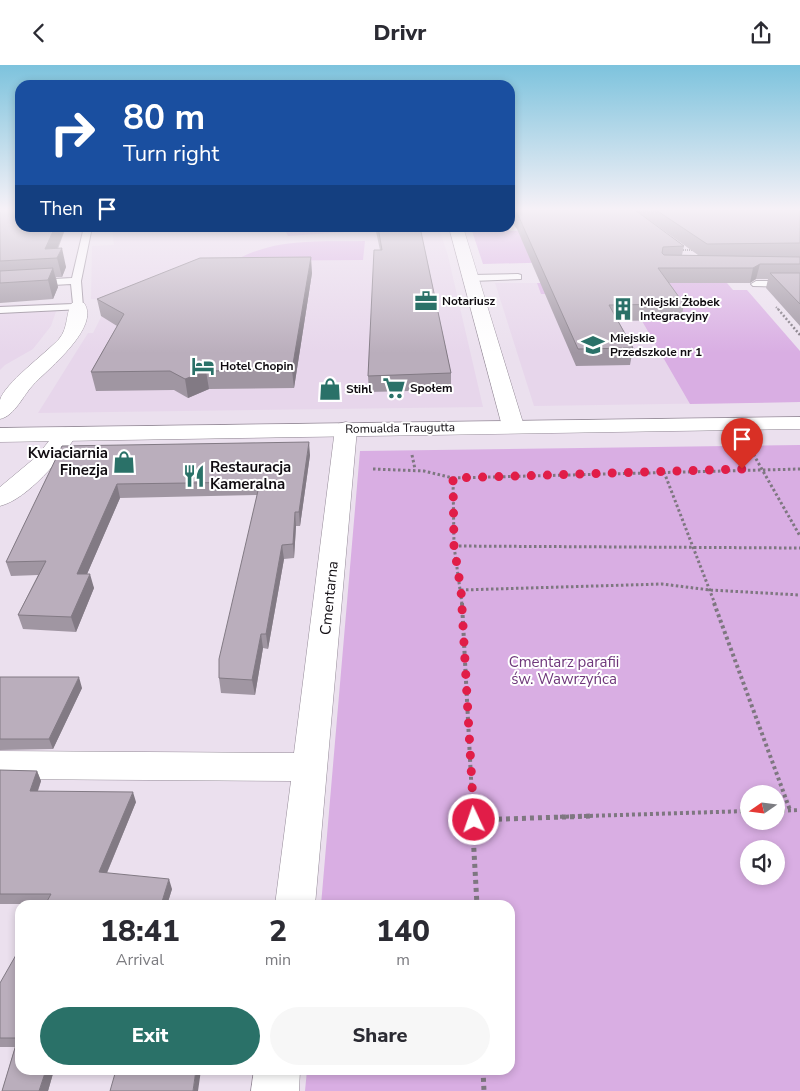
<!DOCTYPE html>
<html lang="en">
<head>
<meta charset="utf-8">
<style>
	:root { --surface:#fff; --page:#f7f7f7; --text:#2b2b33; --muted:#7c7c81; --accent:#2a7168 }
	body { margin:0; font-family:"Nunito Sans",sans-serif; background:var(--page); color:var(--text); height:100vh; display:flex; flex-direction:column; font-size:19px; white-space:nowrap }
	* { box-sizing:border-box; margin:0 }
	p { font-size:16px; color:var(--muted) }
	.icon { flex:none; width:28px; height:28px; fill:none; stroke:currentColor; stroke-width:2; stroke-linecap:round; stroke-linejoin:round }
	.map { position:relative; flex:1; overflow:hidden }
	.panel { position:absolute; left:15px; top:835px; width:500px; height:175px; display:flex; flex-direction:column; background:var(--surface); border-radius:15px; box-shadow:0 2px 8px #0003 }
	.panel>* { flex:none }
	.guide { position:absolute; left:15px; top:15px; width:500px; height:152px; border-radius:15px; box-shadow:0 2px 8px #0003; background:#1a4fa0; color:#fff; overflow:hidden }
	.needle { width:32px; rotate:256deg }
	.tools { position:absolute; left:740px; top:720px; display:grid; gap:10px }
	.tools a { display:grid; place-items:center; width:45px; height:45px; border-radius:50%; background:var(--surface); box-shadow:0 2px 8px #0003; font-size:25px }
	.pin { position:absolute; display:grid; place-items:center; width:42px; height:42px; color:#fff; margin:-51px -21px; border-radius:50% 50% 50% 0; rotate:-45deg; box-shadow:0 0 5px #0007 }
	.pin .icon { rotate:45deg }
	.me { position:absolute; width:55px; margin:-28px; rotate:357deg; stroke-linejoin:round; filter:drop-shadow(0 0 4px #0008) }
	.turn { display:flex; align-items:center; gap:18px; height:105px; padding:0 25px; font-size:22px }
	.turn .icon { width:65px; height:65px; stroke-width:2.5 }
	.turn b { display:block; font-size:35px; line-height:42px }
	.then { display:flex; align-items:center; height:48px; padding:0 25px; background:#0003; gap:10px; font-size:19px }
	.eta { display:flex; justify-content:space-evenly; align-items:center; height:85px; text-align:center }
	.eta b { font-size:30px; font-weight:800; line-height:35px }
	.cta { display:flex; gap:10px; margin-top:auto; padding:10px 25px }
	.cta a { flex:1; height:58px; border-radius:30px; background:var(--accent); color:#fff; font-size:20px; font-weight:800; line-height:58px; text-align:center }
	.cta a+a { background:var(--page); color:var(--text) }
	header { display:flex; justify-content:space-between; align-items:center; height:65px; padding:0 25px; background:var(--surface); font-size:22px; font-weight:800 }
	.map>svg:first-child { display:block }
	.built { fill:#e7d6eb }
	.green { fill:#d9aee3; fill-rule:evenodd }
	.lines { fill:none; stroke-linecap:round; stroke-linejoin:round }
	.service-casing { stroke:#958b98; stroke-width:2 }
	.minor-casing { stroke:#958b98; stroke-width:1 }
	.tertiary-casing { stroke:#958b98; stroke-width:1 }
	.path-far4 { stroke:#7e7780; stroke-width:2; stroke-dasharray:1 1; stroke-linecap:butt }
	.path-far3 { stroke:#7e7780; stroke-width:2.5; stroke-dasharray:2 2; stroke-linecap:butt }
	.path-far2 { stroke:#7e7780; stroke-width:3; stroke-dasharray:2.5 2.5; stroke-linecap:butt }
	.path-far1 { stroke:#7e7780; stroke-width:4; stroke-dasharray:3 3; stroke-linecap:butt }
	.path { stroke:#7e7780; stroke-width:5; stroke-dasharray:4 4; stroke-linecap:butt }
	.service { fill:#fff; fill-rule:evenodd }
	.minor { fill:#fff; fill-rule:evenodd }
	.tertiary { fill:#fff; fill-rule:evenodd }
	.wall { fill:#a096a2; fill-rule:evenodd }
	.shaded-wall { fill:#827a84 }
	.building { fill:#baaebc; stroke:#827a84 }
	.route { stroke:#e11d48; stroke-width:9; stroke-dasharray:0 16.2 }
	.labels { text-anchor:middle; stroke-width:4; stroke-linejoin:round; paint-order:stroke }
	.far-poi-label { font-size:12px; font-weight:bold; fill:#100c11; stroke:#fff; text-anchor:start }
	.far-street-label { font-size:12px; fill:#100c11; stroke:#fff }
	.poi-label { font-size:15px; font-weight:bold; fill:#100c11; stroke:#fff; text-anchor:end }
	.street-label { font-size:15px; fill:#100c11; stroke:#fff }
	.park-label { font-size:15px; fill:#6f387b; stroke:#fff }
</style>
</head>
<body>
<header><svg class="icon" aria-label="back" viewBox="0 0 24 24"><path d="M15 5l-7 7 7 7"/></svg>Drivr<svg class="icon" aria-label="share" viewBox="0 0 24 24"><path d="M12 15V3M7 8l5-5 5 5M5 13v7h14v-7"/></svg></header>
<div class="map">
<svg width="800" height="1026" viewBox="0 0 800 1026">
	<rect width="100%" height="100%" fill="#ebe0ee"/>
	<path class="built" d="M112 162 439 163 448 191 483 342 38 348 88 268H93L101 252 120 236 91 234 92 181 114 180Z
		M495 218H727L800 337 534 341Z
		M59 238 51 261 33 284 5 300 0 305V240Z"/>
	<path class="green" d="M284 163H403L288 171Z
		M471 163H507L510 166 580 163 603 196 483 199Z
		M365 176 363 195 234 196C276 172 319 177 365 176Z
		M537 218H727L733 225H747L800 286V337L690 339 642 256 563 229H541Z
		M800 380V1026H305L307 1005H510V840H321L360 386ZM749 729H776V756H749ZM749 784H776V811H749Z"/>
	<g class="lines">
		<defs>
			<path id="service" d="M84 162H92L81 216 83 242 82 244 0 248V242L73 239 71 219 0 223V217L72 213Z
				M518 209 521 210V214L472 216 467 213 472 210Z
				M756 216H800V222L753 221 751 219Z"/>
			<path id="minor" d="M449 162H463L524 361 521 366 513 367 505 366 502 361Z
				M78 237 84 238C101 262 48 304 34 319 23 330 15 351 0 354 0 349 0 340 0 335 4 319 46 288 59 274 69 262 65 249 72 238Z
				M346 357 354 359 357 364 315 840H275L291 716 0 714V686L294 688 335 364 338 359Z
				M66 363 74 365 77 370C61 393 28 434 0 441V422L36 392 58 365Z
				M254 1005H300L299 1026H251Z"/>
			<path id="tertiary" d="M800 352V364L0 377V363Z"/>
		</defs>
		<use href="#service" class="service-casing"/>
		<use href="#minor" class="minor-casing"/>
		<use href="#tertiary" class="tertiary-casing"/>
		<path class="path-far4" d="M679 185H693
			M776 242 779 245"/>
		<path class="path-far3" d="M778 244 800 270"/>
		<path class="path-far2" d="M751 385 800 471
			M412 390 415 404
			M373 404 424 406 453 413 454 481 462 539
			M664 407 715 539
			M453 413 800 404
			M454 481 800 483
			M461 525 662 519 710 525 800 530"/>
		<path class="path-far1" d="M462 538 473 752
			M714 538 790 745
			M776 746 800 745
			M554 752 749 746"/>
		<path class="path" d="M472 751 477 840
			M474 755 593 751
			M483 1005 484 1026"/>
		<use href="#service" class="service"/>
		<use href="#minor" class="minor"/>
		<use href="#tertiary" class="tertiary"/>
	</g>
	<path class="wall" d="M0 145 20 162H66L58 184 66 202 62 212H56L58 222 53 234 0 238Z
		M510 145H800V261L766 223 768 214H756L750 218H669L684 239 681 255 618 256 633 283 630 300 576 301 517 164 510 155ZM642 150 698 190H682L684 181Z
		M375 162H420L451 308V325L369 327 368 311 380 185Z
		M312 208 294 323 209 324 188 333 174 325 96 326 91 307 117 261 101 251 97 234Z
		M62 381 310 390 300 461H296L294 493 284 494 268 584 263 583 255 630 221 628 219 613 257 430 120 433 87 509 94 523 76 567 23 564 18 550 38 510 11 511 6 497Z
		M0 612 82 623 53 684 0 685Z
		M0 705 37 706 41 716 38 726 136 737 107 808 172 824 167 840H45L46 839H0Z
		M0 918 54 1005 48 1026H2L15 982H0Z"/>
	<path class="shaded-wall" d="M55 162H66L53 193 45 184Z
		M62 183 66 202 62 212 57 193Z
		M311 192 312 208 294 323 292 305Z
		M760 199 756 214 750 218 753 203Z
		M53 203 58 222 53 234 48 215Z
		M206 306 209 324 188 333 185 314Z
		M309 377 310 390 300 461 299 447Z
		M117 419 120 433 81 523 77 509Z
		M295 447 296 461 294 493 293 479Z
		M282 480 284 494 268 584 266 569Z
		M90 509 94 523 76 567 71 552Z
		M261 569 263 583 255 630 252 615Z
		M79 612 82 623 53 684 49 674Z
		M37 706 41 716 34 736 30 726Z
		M133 727 136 737 103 817 99 807Z
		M169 814 172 824 167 840H161Z
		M46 1005H54L48 1026H39Z
		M196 1005H201L198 1026H193Z"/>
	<path class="building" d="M0 145H20V162H55L45 184 62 183 57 193 0 196Z
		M514 145H635L684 181 663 182 662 188 664 190 800 192V199H760L753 203H658L684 239 609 240 633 283 578 284 518 150Z
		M656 145H800V178L707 179Z
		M378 162H420L451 308 368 311 374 185H382Z
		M311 192 292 305 206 306 185 314 170 306 91 307 124 249 97 234 200 193Z
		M53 203 48 215 0 218V206Z
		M770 208H800V239Z
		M309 377 299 447H295L293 479 282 480 266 569H261L252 615 219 613V594L260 417 117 419 77 509H90L71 552 18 550 46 496 6 497 62 381Z
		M0 612H79L49 674H0Z
		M0 705 37 706 30 726 133 727 99 807 169 814 161 840H45L51 829H0Z
		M20 883V1005H46L39 1026H2L18 973H0V918Z
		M116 1005H196L193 1026H110Z"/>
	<linearGradient id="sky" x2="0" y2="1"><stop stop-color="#7dc3dd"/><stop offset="0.5" stop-color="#f6f1f7"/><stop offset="1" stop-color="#f6f1f7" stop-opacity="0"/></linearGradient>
	<rect width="800" height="288" fill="url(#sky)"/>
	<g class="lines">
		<path class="route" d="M474 755 461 525 454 481 453 413 742 404"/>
	</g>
	<defs>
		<symbol id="office-bare" viewBox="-9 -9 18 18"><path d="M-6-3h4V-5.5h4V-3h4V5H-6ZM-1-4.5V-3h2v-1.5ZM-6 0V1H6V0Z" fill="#2a7168" stroke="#fff" stroke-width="2.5" paint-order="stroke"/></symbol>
		<symbol id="building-bare" viewBox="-9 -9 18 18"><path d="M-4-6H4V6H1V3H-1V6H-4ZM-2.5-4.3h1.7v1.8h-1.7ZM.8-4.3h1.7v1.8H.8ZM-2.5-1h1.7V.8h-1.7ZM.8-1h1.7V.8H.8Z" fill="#2a7168" stroke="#fff" stroke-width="2.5" paint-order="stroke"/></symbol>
		<symbol id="school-bare" viewBox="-9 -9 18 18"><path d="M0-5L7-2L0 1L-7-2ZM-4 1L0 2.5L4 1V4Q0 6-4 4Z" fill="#2a7168" stroke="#fff" stroke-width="2.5" paint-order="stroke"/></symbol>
		<symbol id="hotel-bare" viewBox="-9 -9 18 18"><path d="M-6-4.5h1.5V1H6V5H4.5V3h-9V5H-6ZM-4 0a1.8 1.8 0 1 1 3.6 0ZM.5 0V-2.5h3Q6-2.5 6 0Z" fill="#2a7168" stroke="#fff" stroke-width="2.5" paint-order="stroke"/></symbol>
		<symbol id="supermarket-bare" viewBox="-9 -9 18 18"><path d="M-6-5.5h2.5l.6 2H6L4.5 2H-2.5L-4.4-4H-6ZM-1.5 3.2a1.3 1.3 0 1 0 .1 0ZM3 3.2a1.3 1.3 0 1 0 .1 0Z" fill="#2a7168" stroke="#fff" stroke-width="2.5" paint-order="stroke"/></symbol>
		<symbol id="shop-bare" viewBox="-9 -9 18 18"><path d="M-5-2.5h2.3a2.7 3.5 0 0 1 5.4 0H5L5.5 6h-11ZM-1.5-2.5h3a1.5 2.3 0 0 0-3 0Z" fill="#2a7168" stroke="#fff" stroke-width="2.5" paint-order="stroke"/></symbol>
		<symbol id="restaurant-bare" viewBox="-9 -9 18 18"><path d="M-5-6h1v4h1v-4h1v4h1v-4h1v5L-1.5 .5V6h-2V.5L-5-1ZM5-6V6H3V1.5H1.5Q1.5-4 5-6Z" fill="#2a7168" stroke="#fff" stroke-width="2.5" paint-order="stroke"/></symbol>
	</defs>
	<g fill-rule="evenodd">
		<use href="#office-bare" x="410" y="220" width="32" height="32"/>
		<use href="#building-bare" x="607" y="228" width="32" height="32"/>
		<use href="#school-bare" x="577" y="264" width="32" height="32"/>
		<use href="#hotel-bare" x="187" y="285" width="32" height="32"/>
		<use href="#supermarket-bare" x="378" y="307" width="32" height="32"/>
		<use href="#shop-bare" x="314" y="308" width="32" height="32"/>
		<use href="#shop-bare" x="108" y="381" width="32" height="32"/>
		<use href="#restaurant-bare" x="178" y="395" width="32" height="32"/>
	</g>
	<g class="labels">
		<g class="far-poi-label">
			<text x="442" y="240">Notariusz</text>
			<text x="640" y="241">Miejski Żłobek<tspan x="640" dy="14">Integracyjny</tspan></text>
			<text x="610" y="277">Miejskie<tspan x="610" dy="14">Przedszkole nr 1</tspan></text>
			<text x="220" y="305">Hotel Chopin</text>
			<text x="410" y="327">Społem</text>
			<text x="346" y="328">Stihl</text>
		</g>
		<g class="far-street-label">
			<text transform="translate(400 363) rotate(-1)" y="4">Romualda Traugutta</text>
		</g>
		<g class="poi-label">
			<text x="108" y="393">Kwiaciarnia<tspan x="108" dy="17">Finezja</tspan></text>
			<text x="210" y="407" text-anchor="start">Restauracja<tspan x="210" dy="17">Kameralna</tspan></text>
		</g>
		<g class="street-label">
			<text transform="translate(329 533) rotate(-84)" y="5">Cmentarna</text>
		</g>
		<g class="park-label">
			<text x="564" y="602">Cmentarz parafii<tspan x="564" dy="17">św. Wawrzyńca</tspan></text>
		</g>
	</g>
</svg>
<div class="tools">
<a><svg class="needle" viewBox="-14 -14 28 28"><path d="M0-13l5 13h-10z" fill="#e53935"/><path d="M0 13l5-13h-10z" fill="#7c7c81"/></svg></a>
<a><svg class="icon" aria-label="sound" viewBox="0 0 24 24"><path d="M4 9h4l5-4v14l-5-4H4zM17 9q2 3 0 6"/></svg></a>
</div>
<div class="pin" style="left:742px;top:404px;background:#d93025"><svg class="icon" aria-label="arrive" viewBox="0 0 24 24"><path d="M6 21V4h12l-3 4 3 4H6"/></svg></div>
<svg class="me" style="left:474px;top:755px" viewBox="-20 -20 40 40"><circle r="17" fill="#e11d48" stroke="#fff" stroke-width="3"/><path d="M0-11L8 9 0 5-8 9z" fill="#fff"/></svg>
<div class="guide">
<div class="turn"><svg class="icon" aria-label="right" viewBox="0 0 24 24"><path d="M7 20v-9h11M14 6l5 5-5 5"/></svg><div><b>80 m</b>Turn right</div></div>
<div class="then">Then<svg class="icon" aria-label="arrive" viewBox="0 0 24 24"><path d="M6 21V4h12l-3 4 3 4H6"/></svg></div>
</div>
<section class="panel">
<div class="eta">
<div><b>18:41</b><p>Arrival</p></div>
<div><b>2</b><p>min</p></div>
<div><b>140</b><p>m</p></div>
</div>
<div class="cta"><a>Exit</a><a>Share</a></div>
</section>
</div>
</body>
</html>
